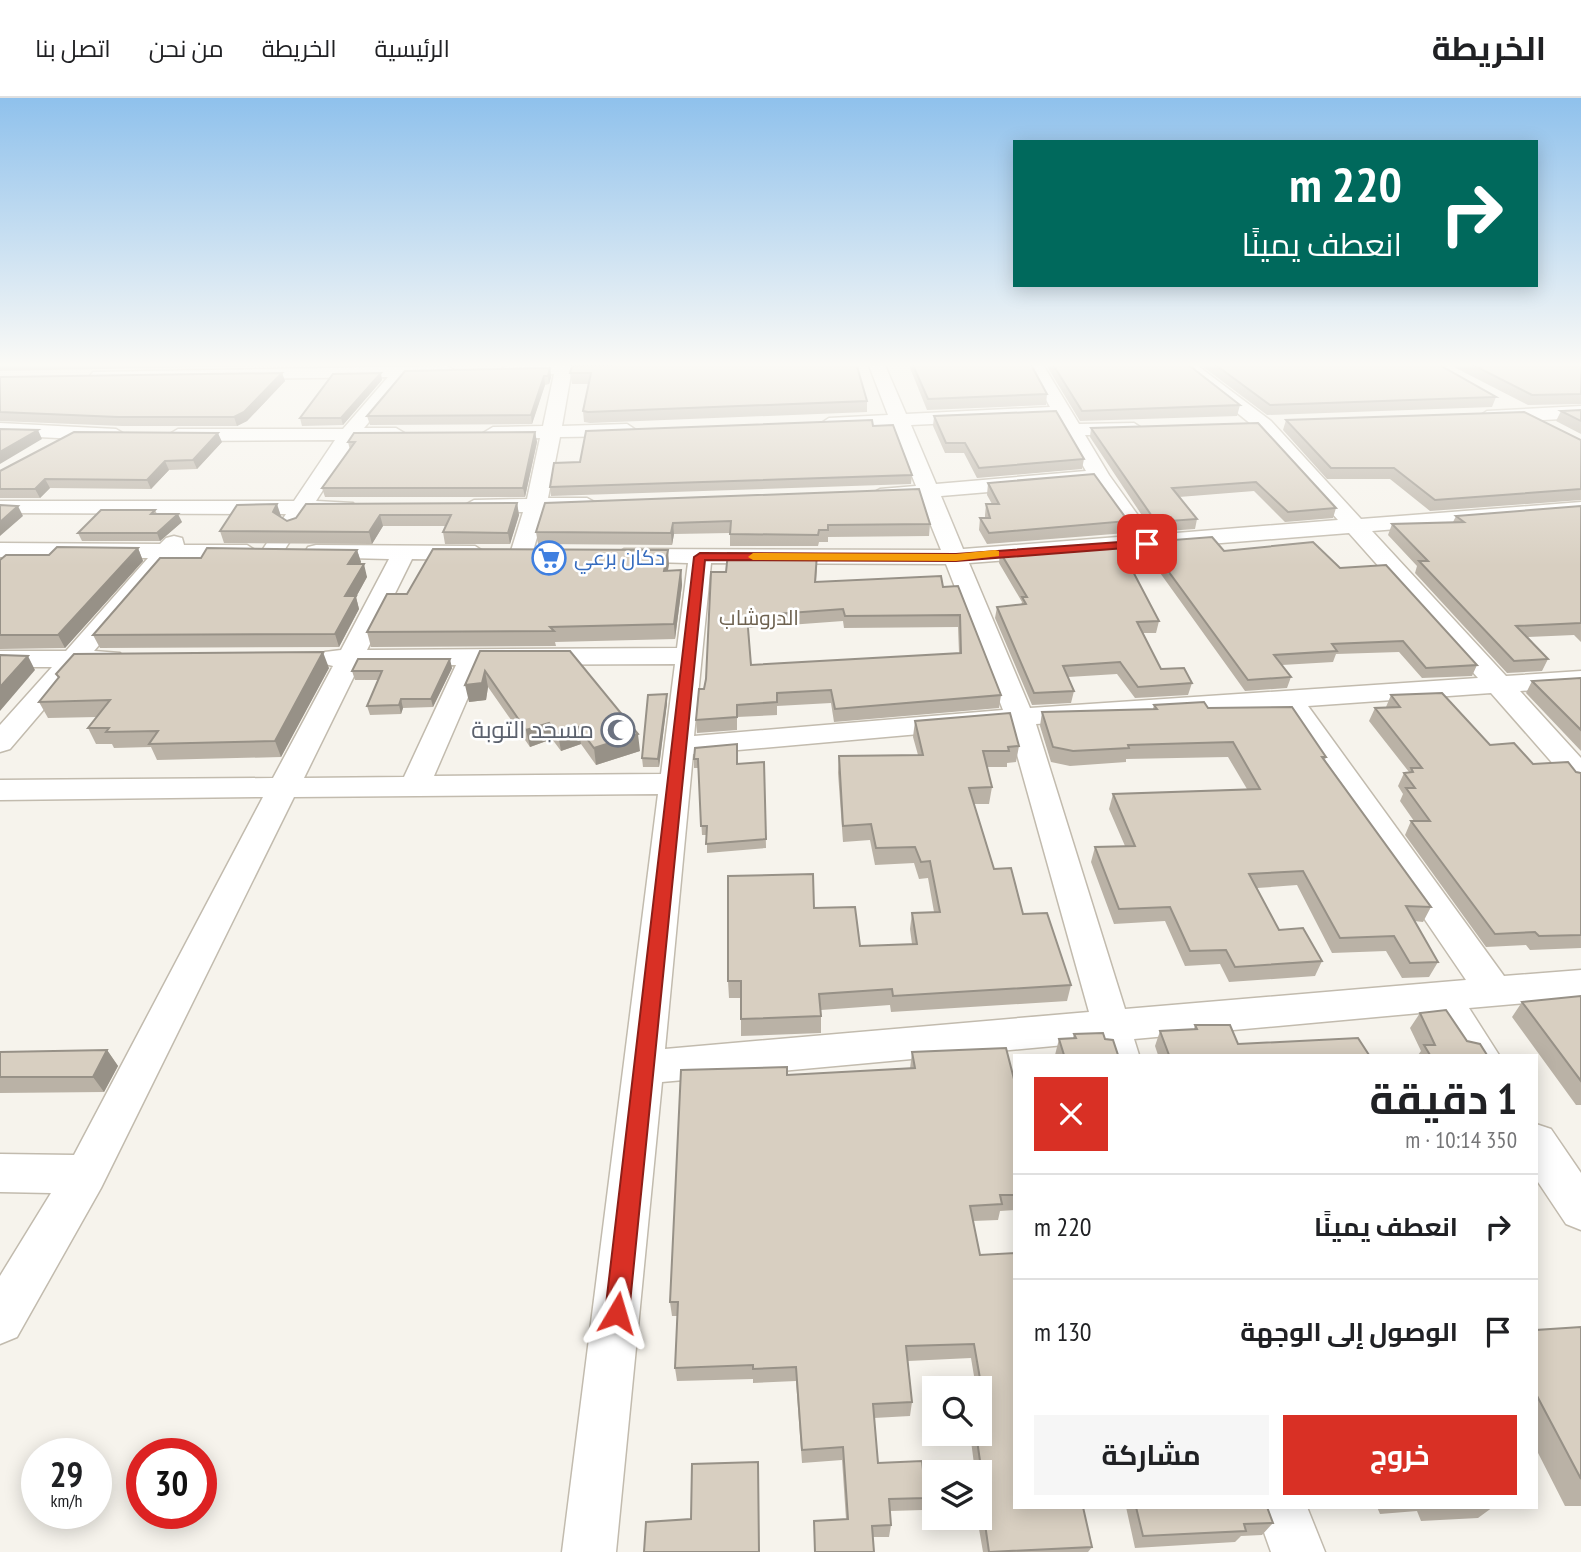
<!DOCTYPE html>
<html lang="ar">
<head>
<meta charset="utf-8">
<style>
	:root { --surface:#fff; --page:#f6f6f6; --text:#202124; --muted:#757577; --line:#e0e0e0; --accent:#d93025 }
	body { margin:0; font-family:"PT Sans Narrow",Cairo,sans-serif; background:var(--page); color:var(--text); direction:rtl; height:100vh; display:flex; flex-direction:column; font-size:26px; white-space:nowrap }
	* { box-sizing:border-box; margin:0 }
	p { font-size:23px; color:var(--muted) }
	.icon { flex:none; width:38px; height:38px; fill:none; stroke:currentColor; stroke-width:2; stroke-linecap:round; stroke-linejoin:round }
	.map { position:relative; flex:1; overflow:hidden; direction:ltr }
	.side { position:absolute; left:1013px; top:956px; width:525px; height:455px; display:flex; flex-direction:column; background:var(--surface); border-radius:0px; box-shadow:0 4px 18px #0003; direction:rtl }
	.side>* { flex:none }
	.banner { position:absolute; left:1013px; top:42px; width:525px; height:147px; border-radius:0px; box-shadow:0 4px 18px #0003; direction:rtl; background:#00695c; color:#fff; overflow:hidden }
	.controls { position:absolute; left:922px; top:1278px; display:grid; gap:14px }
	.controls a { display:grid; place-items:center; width:70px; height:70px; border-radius:0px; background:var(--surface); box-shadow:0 4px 18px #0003; font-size:35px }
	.speed { position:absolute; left:21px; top:1340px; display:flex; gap:14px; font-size:35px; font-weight:700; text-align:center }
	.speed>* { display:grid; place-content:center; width:91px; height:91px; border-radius:50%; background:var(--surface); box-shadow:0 4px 18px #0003; line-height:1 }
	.speed small { font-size:18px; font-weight:400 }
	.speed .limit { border:10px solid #d22; background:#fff; color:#111 }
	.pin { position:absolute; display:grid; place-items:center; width:60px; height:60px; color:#fff; margin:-30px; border-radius:14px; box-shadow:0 4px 10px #0006 }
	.me { position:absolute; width:77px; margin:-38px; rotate:7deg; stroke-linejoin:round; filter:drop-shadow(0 0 5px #0008) }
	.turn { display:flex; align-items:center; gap:24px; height:147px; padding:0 21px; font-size:32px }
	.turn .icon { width:91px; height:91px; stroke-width:2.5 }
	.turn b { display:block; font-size:49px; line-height:60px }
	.round { display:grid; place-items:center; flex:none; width:74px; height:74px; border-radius:0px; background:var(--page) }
	.head { display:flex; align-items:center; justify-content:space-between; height:119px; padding:0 21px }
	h1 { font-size:42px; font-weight:700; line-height:52px }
	.cta { display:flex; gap:14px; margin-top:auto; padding:14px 21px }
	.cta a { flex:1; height:80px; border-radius:0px; background:var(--accent); color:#fff; font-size:28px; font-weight:700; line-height:80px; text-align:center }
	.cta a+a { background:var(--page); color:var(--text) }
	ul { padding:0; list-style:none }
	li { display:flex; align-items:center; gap:21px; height:105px; padding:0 21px; border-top:2px solid var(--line) }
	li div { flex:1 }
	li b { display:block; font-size:26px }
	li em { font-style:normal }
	header { display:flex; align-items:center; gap:42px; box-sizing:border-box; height:98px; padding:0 35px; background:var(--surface); border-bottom:2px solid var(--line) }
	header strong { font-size:33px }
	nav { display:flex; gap:38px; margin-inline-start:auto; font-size:24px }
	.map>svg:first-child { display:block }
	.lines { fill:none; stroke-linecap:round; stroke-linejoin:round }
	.minor-casing { stroke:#c2bbae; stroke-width:3 }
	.minor { fill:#fff; fill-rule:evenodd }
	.wall { fill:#bab2a6; fill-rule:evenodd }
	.shaded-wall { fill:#979187 }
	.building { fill:#d8cfc1; stroke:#979187; stroke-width:2; fill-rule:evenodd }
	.route { fill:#d93025; stroke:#8d1f18; stroke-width:2 }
	.slow { fill:#f59e0b }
	.labels { text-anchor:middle; stroke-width:5; stroke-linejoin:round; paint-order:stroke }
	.far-shop-label { font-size:21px; fill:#366cbe; stroke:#fff; text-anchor:start }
	.far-neighbourhood-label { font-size:21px; fill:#6e6250; stroke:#fff }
	.worship-label { font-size:24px; fill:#5b616d; stroke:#fff; text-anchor:end }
</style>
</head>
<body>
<header>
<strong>الخريطة</strong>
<nav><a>الرئيسية</a><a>الخريطة</a><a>من نحن</a><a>اتصل بنا</a></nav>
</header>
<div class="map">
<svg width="1581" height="1454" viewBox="0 0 1581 1454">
	<rect width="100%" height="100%" fill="#f6f3ec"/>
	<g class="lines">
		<defs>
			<path id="minor" d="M557 265H614L623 270 614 275 571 276 562 328 627 326 636 332 627 338 560 339 548 400H587L598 406 587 412 545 413 532 456 521 463 510 456 523 414H474L463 408 474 402 527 401 540 340 493 341 483 335 493 329 543 328 554 276 509 277 500 272 509 267Z
				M868 265H884L906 316 1050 309 1026 265H1042L1079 326 1134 325 1143 331 1134 337H1085L1109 377 1152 437 1338 422 1257 331 1176 265H1194L1271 323 1361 421 1581 404V416L1372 433 1506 578 1581 573V589L1520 593 1581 660V688L1570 685 1491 595 1308 608 1504 878 1581 872V900L1469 910 1499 957H1459L1431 914 1134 941 1139 957H1101L1097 944 662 984 616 1454H562L658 696 294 699 101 1090 17 1239 0 1246V1178L51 1095 0 1094V1056L74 1057 263 699 0 702V682L273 680 333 568 325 566 321 560 325 554 341 552 389 461 308 459 305 454 308 449 316 447 475 448 486 455 475 462 412 461 367 552 677 550 688 465 616 463 613 458 624 451 941 452 920 400 880 403 869 397 880 391 916 388 892 328 829 332 820 326 829 320 888 317ZM1056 320 1086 373 936 386 911 327ZM1093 385 1131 438 963 451 941 398ZM1349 435 1478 580 1030 610 969 465ZM711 465 946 466 1003 612 694 638ZM675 566 661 676 434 678 482 567ZM456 567 404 679 304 680 359 568ZM1281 610 1466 882 1125 911 1036 626ZM1009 628 1089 914 665 951 693 656Z
				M447 268 456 273 453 277 406 279 364 330H396L406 336 403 340 355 342 316 403 353 405 356 410 353 415 307 416 280 459 272 461 261 454 286 416 0 415V403H294L335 342 178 343 168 337 178 331H343L388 279 99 283 90 278 93 274Z
				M1581 308V320L1487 325 1478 319 1487 313Z
				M0 325 116 331 126 337 116 343 0 337Z
				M174 438 182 440 184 447H247L258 454 247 461 173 460 94 553 120 555 124 561 120 567 80 569 10 651 0 654V627L52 569H0V553H66L148 460 0 459V445L160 446 166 440Z
				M1536 1026 1551 1031 1581 1075V1132L1566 1126 1536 1081Z
				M1255 1409H1307L1325 1454H1271Z"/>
		</defs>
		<use href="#minor" class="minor-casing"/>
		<use href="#minor" class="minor"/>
	</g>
	<path class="wall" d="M0 265H302L300 267 0 273Z
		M346 265H517L347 266Z
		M908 265H1030L1047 296 1046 307 927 312Z
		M1045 265H1186L1240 307 1237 318 1080 323Z
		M1198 265H1436L1496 299 1492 309 1267 317Z
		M1446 265H1581V306L1528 307Z
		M572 268 867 303V314L590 325 584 324 583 313 589 286H572L570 275Z
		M550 270 551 279 549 286 545 287 532 326 370 327 367 318Z
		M282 275 285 283 247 323 237 328H122L0 323V279Z
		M382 282 343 327 302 328 300 320Z
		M1581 312V336L1556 323 1561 313Z
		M934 318 1084 361 1082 371 977 380 964 355H945L933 328Z
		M1286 322 1581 342V402L1430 413 1390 381H1327L1283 332Z
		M873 328 912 377 911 386 551 398 550 389 580 364Z
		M1091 330 1336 410 1333 420 1285 424 1254 393 1179 399 1197 421 1195 431 1153 434 1090 339Z
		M535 334 537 344 525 399H325L322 390 350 352 348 344Z
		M222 344 197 371 169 372 151 391 50 390 40 400H0V373Z
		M988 385 1128 423 1126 435 987 446 979 432 980 420H985V417L986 406H992L987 397Z
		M517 405 519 417 510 446H445L443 434 445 428H383L372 446 224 445 220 433 281 418 280 419 287 423Z
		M545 405 930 426 929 438 828 439V444H819L818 448H730V435L674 436 672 447 538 446 536 434Z
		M1581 408V544L1574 537 1528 539 1548 561 1542 573 1507 575 1415 475 1417 468 1388 437 1392 426 1453 424 1456 418Z
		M155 412 157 416 182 424 160 443H82L78 435Z
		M1147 444 1224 453 1340 470 1477 567 1472 578 1422 580 1399 554 1336 556 1333 564 1282 567 1291 579 1287 590 1245 593 1145 454Z
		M138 450 143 463 65 550 0 551V462L49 457Z
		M357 452 361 464 360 466 367 479 356 499 359 511 339 549 100 550 93 537 201 460Z
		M1000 454 1159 523 1156 535H1143L1161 571 1192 585 1188 597 1135 600 1117 576 1068 579 1074 593 1071 605 1032 607 995 520 997 509 1021 507 1022 504 999 465Z
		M669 466 668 473 681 472 682 487 675 541 555 544 556 548 371 549 367 534 407 496Z
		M817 468 816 484 943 489 958 488 1001 597 999 610 834 624 831 605 777 608V617L737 619V632L697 635 696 622 706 581 711 474ZM843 523 844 530 958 529 959 555 751 567 748 530Z
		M480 553 640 653 596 667 581 646 561 653 552 641 530 649 488 589 486 602 469 604Z
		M329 570 281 659 157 662 151 649 114 650 112 646H96L88 630 97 619 48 620 39 604 58 580 56 576Z
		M452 570 433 609 403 610 401 616 370 617 367 608 378 582H355L352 573Z
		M1581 580V653L1526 595 1532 583Z
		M1391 597 1490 647 1533 666 1581 675V850L1530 852 1526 847 1486 849 1405 737 1411 723H1414L1400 703 1403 696 1398 688 1404 675 1409 674 1369 623 1375 610 1386 609Z
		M667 605 659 669H643L642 660Z
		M1154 607 1208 610 1326 659 1325 662 1431 809 1423 824 1414 823 1438 864 1429 879 1402 880 1386 853 1332 855 1297 787 1257 790 1279 832 1322 863 1315 878 1229 884 1220 866 1185 868 1165 823 1114 826 1091 764 1095 749 1125 748 1109 711 1113 696 1247 691 1228 659 1126 661V664L1070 668 1051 664 1040 628 1042 614 1153 611Z
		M915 623 1019 648 1016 664 1007 665V669H987L992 689 989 706H974L994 771 1023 816 1071 887 1067 903 891 914 890 907 821 912V935L741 938V900H729L728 883 814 810 860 848 912 846 910 831 912 815 934 814 928 780 919 781 914 765 875 767 870 742 843 744 838 675 839 658 918 657 913 639Z
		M694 661 737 666 764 664 766 750 707 755V737H702L698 670H694Z
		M1581 898V1007H1576L1512 919 1522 904Z
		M1420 915 1467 943 1487 957H1418L1421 953 1410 930Z
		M1195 927 1238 946 1369 957H1158L1155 948 1160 933 1194 931Z
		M1074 936 1105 941 1118 957H1055L1059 941 1073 940Z
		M107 952 118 968 104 994 0 995V954Z
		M912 954 1015 985V1112L1000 1113 998 1122 973 1123 980 1157 1092 1449 1088 1454H983L979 1431 983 1422 980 1405V1374H975L970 1335H980L981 1321 980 1290H976L971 1260 908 1263 912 1304 910 1318 874 1320 878 1365 926 1400 923 1412 890 1413 891 1427 889 1439H873L874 1454H814V1423L846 1421 842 1362 802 1365 796 1283 753 1285V1281L677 1283 675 1270 677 1218H672L670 1204 787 977 910 971Z
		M1581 1229V1408H1565L1536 1351V1232Z
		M1126 1409H1267L1273 1425 1262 1437 1241 1438 1235 1444 1135 1450Z
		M1341 1409H1493L1478 1420 1421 1423 1417 1413 1380 1416 1377 1409 1342 1410Z"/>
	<path class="shaded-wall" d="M550 270 551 279 549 286 548 278Z
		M282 275 285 283 247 323 237 328 234 319Z
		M381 275 382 282 343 327 341 320Z
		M544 278 545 287 532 326 531 317Z
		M38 332 42 341 0 366V354Z
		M535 334 537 344 525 399 523 390Z
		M218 335 222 344 197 371 193 362Z
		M165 363 169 372 151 391 147 382Z
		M45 381 50 390 40 400 35 391Z
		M517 405 519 417 510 446 508 435Z
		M277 406 281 418 276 426 273 414Z
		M18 408 23 418 0 438V424Z
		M178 416 182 424 160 443 157 435Z
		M380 417 383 428 372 446 369 434Z
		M673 425 674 436 672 447 671 435Z
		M138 450 143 463 65 550 58 537Z
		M357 452 361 464 352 479 348 466Z
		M668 452 669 466 665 487 664 473Z
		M364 466 367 479 356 499 359 511 339 549 335 536 345 498Z
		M681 472 682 487 675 541 674 526Z
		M323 554 329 570 281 659 275 643Z
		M28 558 35 572 0 613V589Z
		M450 561 452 570 433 609 431 601Z
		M485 573 488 589 486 602 469 604 465 587Z
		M667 596V605L659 669 658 661Z
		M401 601 403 610 401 616 399 607Z
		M549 625 552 641 530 649 526 632Z
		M578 629 581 646 561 653 558 636Z
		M638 636 640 653 596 667 594 650Z
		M107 952 118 968 104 994 93 979Z"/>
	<path class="building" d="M684 265H856L867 303 588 314 583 313 591 275H570L572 268Z
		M912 265H1030L1047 296 928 301Z
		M1052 265H1186L1240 307 1082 313Z
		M1213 265H1436L1496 299 1270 307Z
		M1469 265H1581V296L1532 297Z
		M550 270 548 278H544L531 317 367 318 405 273Z
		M282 275 244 314 234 319H118L0 314V279Z
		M381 275 341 320H300L333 276Z
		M1581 312V323L1561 313Z
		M1056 313 1084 361 979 370 965 345H946L934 318Z
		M1524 314 1581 342V391L1435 402 1394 370H1331L1286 322Z
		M872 322 873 328 893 327 912 377 550 389 554 365 580 364 586 333Z
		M1258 325 1336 410 1288 414 1256 384 1172 390 1197 421 1156 424 1091 330Z
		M0 331 38 332 0 354Z
		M74 334 218 335 193 362 165 363 147 382 45 381 35 391H0V373Z
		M535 334 523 390H322L355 344H348L354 335Z
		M1094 376 1128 423 989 435 980 420H990L986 406H999L988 385Z
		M919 391 930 426 828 427V432H819L818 437 730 436 731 423 673 425 671 435 536 434 545 405Z
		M517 405 508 435 443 434 451 417H380L369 434 220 433 237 407 277 406 273 414 287 423 296 420 306 406Z
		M0 407 18 408 0 424Z
		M1581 408V525L1516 528 1548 561 1514 563 1419 463H1428L1392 426 1464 424 1456 418Z
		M101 412H155L151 416H178L157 435H78Z
		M1212 439 1224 453 1313 444 1340 470 1386 467 1477 567 1426 570 1403 543 1332 546 1337 553 1274 557 1291 579 1248 582 1147 444Z
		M1118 445 1159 523 1137 524 1161 571 1184 570 1192 585 1138 589 1120 564 1063 568 1074 593 1034 595 997 509 1026 506 1022 499H1027L1000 454Z
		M57 449 138 450 58 537H0V462L6 457H49Z
		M207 450 357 452 348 466H364L345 498H356L335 536 93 537 160 460H201Z
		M433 451 668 452 664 473 681 472 674 526 550 529 554 533 367 534 387 496H407Z
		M728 455 817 456 815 484 941 478 943 489 958 488 1001 597 835 611 831 592 777 595V604L737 607V619L696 622 699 591H704L706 581 711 474H726ZM843 511 845 518 960 517 961 555 751 567 747 518Z
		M480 553H570L638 636 594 650 578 629 558 636 549 625 526 632 485 573 482 585 465 587Z
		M323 554 275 643 149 646 158 633 106 634 109 630H88L110 602 39 604 59 579 56 576 74 556Z
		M0 557 28 558 0 589Z
		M358 561H450L431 601H401L399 607 367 608 382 573H352Z
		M1581 580V632L1532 583Z
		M1442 595 1490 647 1514 645 1533 666 1568 664 1576 674 1581 675V837L1539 838 1535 834 1495 836 1411 723H1430L1406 690H1415L1404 675 1413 674 1411 670H1422L1375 610 1400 609 1391 597Z
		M667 596 658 661 642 660 648 597Z
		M1204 604 1208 610 1292 609 1326 659H1322L1431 809 1406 808 1438 864 1410 865 1394 838 1340 840 1303 773 1249 776 1279 832 1303 830 1322 863 1235 869 1226 852 1190 853 1170 809 1119 811 1095 749 1135 748 1113 696 1260 691 1233 644 1128 647 1129 650 1073 653 1053 649 1042 614 1157 611 1154 607Z
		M1010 615 1019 648 1008 649 1009 653H983L992 689 969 690 994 771 1011 770 1023 816 1047 815 1071 887 893 898 892 891 819 896 821 918 741 921V883H728V778L813 776 814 810 855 809 860 848 917 846 912 815 940 814 930 763 921 764 915 749 876 750 871 726 843 728 839 658 923 657 915 623Z
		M737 646V666L764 664 766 741 706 746 707 728H701L698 661H694L695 650Z
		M1581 898V983L1522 904Z
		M1446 912 1467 943 1480 946 1487 957H1430L1424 947H1435L1420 915Z
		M1195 927H1230L1238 946 1358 940 1369 957H1169L1160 933 1197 931Z
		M1103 935 1105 941 1113 942 1118 957H1064L1059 941 1076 940 1074 936Z
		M1006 950 1015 985V1097H1000L1002 1106 970 1108 980 1157 1015 1155V1409H1083L1092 1449 989 1454 984 1419H988L976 1335H980V1321H987L974 1246 906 1248 912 1304 873 1306 878 1365 922 1363 926 1400 889 1401 891 1427 872 1428 874 1454H815L814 1423 848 1421 843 1349 802 1352 796 1269 753 1271V1267L675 1270 678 1204H670L681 972 787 969V977L915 970 912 954Z
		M107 952 93 979H0V954Z
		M1581 1229V1381L1536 1296V1232Z
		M758 1364 759 1454H644L646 1424 691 1421 692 1366Z
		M1136 1409H1267L1273 1425 1244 1426 1246 1433 1143 1438Z"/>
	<linearGradient id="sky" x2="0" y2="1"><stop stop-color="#8fc1ec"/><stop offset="0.57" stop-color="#fbfaf6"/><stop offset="1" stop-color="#fbfaf6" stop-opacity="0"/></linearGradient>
	<rect width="1581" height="468" fill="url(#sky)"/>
	<path class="route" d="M1147 442 1153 446 1151 448 956 463 705 462 629 1215 626 1223 617 1227 609 1223 605 1215 694 459 700 455 956 456Z"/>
	<path class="slow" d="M995 452 999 453V458L956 463 753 462 748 459 753 455 956 456Z"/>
	<defs>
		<symbol id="supermarket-ring" viewBox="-11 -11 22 22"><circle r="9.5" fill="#fff" stroke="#3f7fe0" stroke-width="1.5"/><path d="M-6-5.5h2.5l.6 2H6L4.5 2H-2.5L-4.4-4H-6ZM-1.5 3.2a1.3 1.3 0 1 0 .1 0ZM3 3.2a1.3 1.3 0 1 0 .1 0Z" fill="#3f7fe0"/></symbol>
		<symbol id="mosque-ring" viewBox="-11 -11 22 22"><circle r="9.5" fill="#fff" stroke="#6b7280" stroke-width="1.5"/><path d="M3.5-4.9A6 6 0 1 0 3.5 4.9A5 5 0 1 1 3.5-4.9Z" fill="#6b7280"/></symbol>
	</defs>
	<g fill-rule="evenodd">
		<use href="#supermarket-ring" x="530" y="441" width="38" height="38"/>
		<use href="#mosque-ring" x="599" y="613" width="38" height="38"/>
	</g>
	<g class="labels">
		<g class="far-shop-label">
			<text x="574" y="467">دكان برعي</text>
		</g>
		<g class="far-neighbourhood-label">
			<text x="759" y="527">الدروشاب</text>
		</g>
		<g class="worship-label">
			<text x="594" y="640">مسجد التوبة</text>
		</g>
	</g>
</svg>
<div class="controls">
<a><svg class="icon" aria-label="search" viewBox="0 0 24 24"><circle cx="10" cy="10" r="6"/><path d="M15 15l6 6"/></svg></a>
<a><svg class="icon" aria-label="layers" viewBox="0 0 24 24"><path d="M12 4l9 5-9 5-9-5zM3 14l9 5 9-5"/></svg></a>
</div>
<div class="speed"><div>29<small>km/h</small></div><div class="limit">30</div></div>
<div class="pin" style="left:1147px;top:446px;background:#d93025"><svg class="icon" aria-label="arrive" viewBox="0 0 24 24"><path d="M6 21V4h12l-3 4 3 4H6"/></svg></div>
<svg class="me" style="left:617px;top:1215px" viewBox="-20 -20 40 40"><path d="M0-17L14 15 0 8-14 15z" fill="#d93025" stroke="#fff" stroke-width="4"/></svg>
<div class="banner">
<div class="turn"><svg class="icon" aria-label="right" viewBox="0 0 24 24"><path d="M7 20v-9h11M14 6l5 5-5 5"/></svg><div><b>220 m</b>انعطف يمينًا</div></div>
</div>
<section class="side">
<div class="head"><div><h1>1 دقيقة</h1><p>350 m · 10:14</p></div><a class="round" style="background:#d93025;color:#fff"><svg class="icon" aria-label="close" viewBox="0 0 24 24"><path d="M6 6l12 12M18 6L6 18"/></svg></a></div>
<ul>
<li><svg class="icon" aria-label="right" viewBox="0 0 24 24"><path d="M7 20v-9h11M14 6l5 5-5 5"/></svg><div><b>انعطف يمينًا</b></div><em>220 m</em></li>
<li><svg class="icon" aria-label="arrive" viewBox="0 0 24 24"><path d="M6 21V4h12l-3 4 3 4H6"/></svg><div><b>الوصول إلى الوجهة</b></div><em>130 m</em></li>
</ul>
<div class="cta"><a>خروج</a><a>مشاركة</a></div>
</section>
</div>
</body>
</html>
